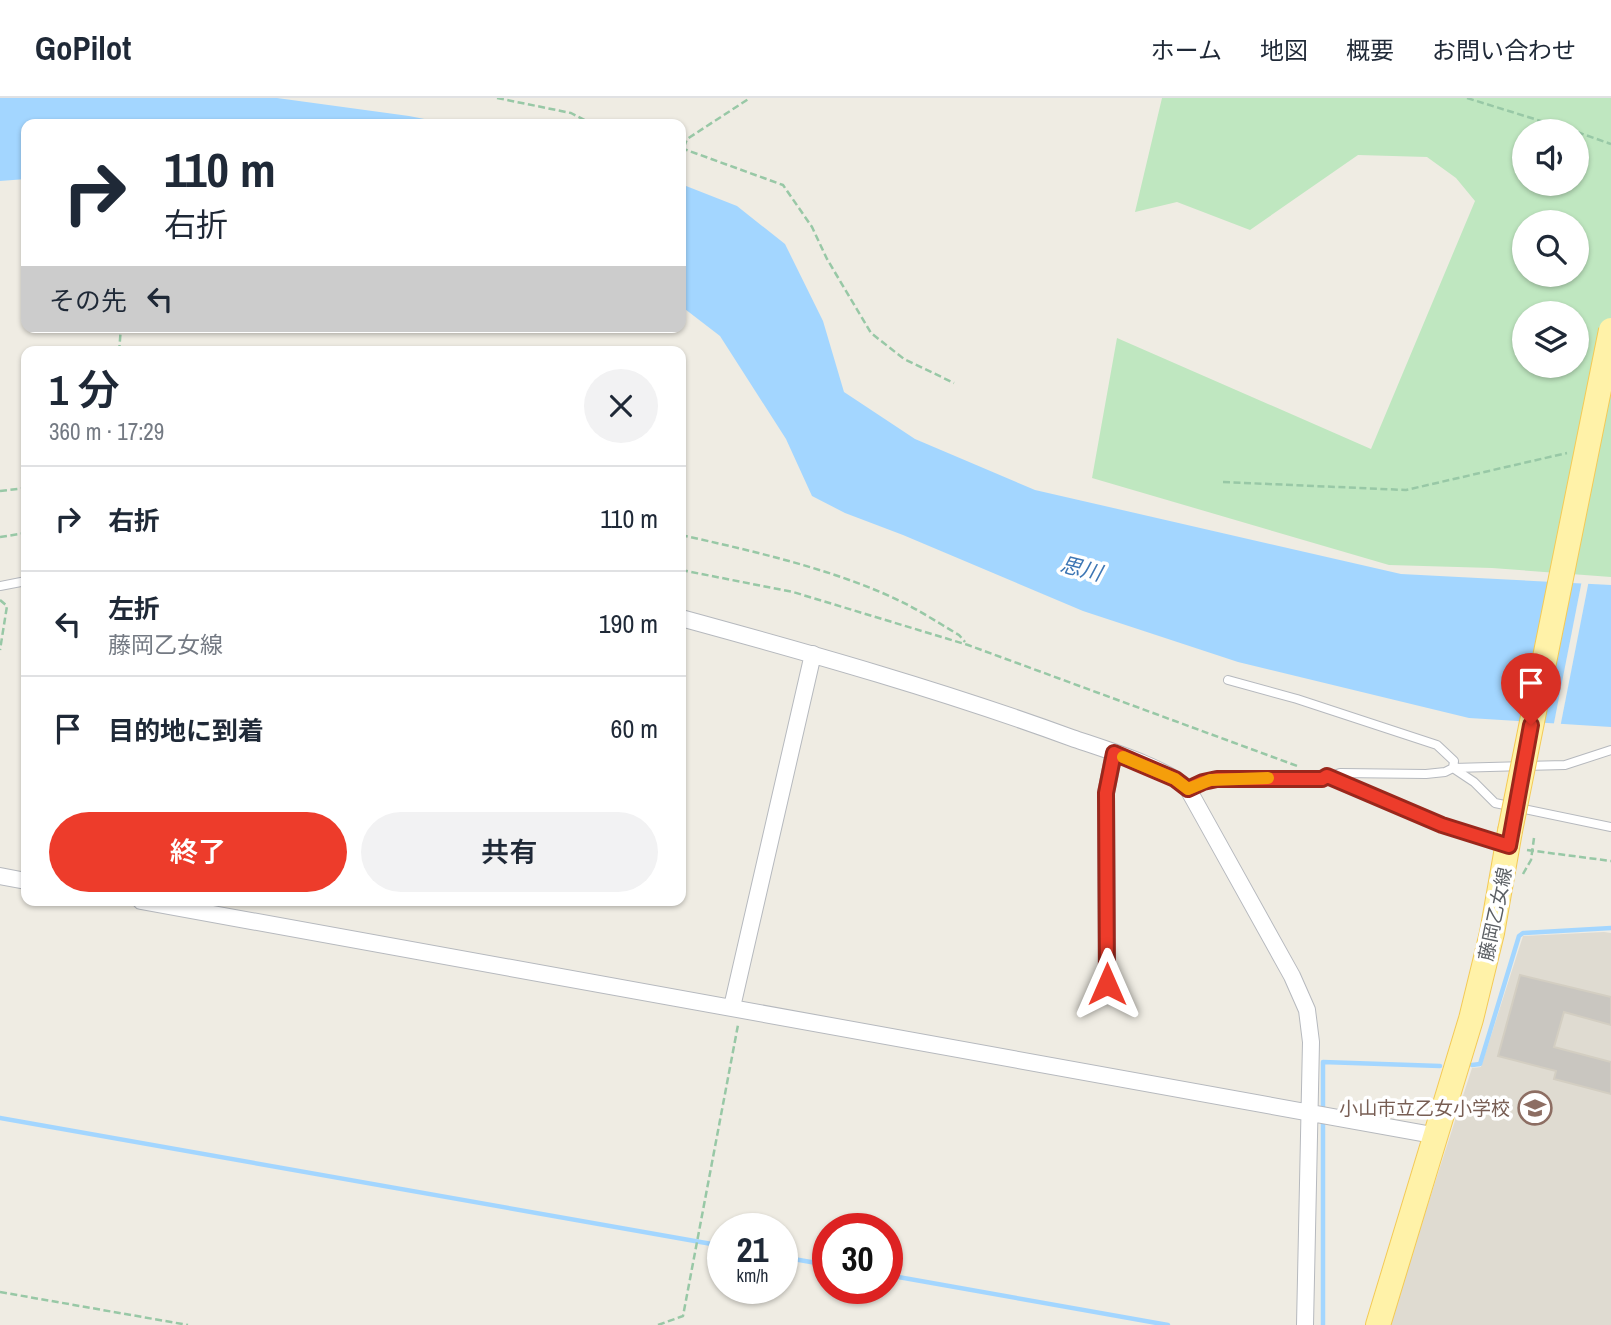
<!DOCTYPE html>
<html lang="ja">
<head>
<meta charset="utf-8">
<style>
	:root { --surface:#fff; --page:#f2f2f3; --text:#1f2937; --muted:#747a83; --line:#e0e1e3; --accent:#ed3c2b }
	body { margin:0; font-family:"Archivo Narrow","Noto Sans JP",sans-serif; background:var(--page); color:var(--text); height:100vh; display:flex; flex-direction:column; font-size:26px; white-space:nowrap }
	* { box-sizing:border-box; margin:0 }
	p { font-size:23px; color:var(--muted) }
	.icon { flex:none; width:38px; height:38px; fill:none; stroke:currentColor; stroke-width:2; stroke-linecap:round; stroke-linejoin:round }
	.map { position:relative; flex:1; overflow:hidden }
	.sheet { position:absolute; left:21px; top:248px; width:665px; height:560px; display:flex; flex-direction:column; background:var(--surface); border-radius:14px; box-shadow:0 2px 5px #0004 }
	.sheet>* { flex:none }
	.banner { position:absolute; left:21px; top:21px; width:665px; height:214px; border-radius:14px; box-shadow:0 2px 5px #0004; background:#fff; color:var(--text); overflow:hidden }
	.tools { position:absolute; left:1512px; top:21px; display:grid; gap:14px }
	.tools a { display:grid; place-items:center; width:77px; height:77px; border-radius:50%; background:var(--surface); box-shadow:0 2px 5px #0004; font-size:35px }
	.speed { position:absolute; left:707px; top:1115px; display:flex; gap:14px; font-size:35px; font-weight:700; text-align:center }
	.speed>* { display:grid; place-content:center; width:91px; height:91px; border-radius:50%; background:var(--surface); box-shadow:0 2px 5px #0004; line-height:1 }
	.speed small { font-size:18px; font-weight:400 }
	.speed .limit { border:10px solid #d22; background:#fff; color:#111 }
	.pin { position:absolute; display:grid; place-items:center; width:60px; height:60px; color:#fff; margin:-72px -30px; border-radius:50% 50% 50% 0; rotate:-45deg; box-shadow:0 0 7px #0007 }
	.pin .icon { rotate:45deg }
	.me { position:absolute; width:77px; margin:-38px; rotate:0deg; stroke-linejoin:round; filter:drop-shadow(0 0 5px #0008) }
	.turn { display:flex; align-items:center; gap:24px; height:147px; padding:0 28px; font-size:32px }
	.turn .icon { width:91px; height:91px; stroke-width:2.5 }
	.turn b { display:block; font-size:49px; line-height:60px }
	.then { display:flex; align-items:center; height:66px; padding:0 28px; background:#0003; gap:14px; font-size:26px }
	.round { display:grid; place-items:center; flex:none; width:74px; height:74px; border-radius:37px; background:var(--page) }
	.head { display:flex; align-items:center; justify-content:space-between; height:119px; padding:0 28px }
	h1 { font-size:42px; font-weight:600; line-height:52px }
	.cta { display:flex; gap:14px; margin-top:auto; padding:14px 28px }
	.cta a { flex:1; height:80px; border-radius:42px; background:var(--accent); color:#fff; font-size:28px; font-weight:600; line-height:80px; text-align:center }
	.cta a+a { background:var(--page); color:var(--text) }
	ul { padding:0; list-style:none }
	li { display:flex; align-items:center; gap:21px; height:105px; padding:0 28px; border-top:2px solid var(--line) }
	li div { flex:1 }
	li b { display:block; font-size:26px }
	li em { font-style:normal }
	header { display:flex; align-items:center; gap:42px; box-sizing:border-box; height:98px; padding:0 35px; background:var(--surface); border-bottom:2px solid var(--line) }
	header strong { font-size:33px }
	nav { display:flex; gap:38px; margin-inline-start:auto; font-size:24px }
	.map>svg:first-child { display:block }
	.education { fill:#dfdbd1 }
	.green { fill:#bfe7c0; fill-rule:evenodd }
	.water { fill:#a3d6ff }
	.pier { fill:#efece3 }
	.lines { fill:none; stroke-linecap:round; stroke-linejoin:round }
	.stream { stroke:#a3d6ff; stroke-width:4.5 }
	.building { fill:#c9c6c0; stroke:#d3cec2; stroke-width:2 }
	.lane-casing { stroke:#b6b9be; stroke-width:10 }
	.street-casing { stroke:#b6b9be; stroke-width:18 }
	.primary-casing { stroke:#f4ca56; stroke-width:26 }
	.path { stroke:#98c8a6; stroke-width:2.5; stroke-dasharray:7 3.5; stroke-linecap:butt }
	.lane { stroke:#fff; stroke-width:8 }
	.street { stroke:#fff; stroke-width:16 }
	.primary { stroke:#fff2a8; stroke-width:24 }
	.primary-bridge-casing { stroke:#f4ca56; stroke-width:26; stroke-linecap:butt }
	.primary-bridge { stroke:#fff2a8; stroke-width:24 }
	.route-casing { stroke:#9a271c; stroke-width:18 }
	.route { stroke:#ed3c2b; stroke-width:12 }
	.slow { stroke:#f59e0b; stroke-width:12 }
	.labels { text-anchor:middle; stroke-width:7; stroke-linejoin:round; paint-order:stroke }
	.street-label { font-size:19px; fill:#5b5f64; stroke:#fff }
	.education-label { font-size:19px; fill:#785e54; stroke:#fff; text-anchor:end }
	.water-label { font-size:21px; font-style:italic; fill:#3d76b4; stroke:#fff }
</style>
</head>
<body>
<header>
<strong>GoPilot</strong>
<nav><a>ホーム</a><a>地図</a><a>概要</a><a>お問い合わせ</a></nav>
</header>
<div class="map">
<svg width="1611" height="1227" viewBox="0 0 1611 1227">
	<rect width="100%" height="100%" fill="#efece3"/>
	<path class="education" d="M1604 834 1611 835V1227H1389L1472 970 1481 969 1523 838Z"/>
	<path class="green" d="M1162 0H1611V479L1492 470 1389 467 1092 380 1117 240 1371 351 1475 103 1456 80 1427 59 1358 57 1250 132 1177 104 1135 114ZM1524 33H1577V86H1524ZM1524 124H1577V177H1524ZM1524 215H1577V268H1524Z"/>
	<path class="water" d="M0 0H277L409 18 450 26H26V81L0 83Z
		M681 86 737 108 785 146 823 223 844 294 915 341 1035 392 1401 476 1611 487V629L1469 620 1238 564 1083 513 903 437 845 415 812 398 786 341 720 238 681 208Z"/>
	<path class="pier" d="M1582 482H1589L1560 630H1553Z"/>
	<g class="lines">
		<path class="stream" d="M1472 967 1480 966 1519 838 1523 835 1611 830
			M0 1020 723 1148
			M782 1159 828 1167
			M887 1177 1168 1227
			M1323 1227V964L1440 968"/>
	</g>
	<path class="building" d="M1520 877 1611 899V927L1564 914 1554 949 1611 964V996L1554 981 1556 973 1498 958Z"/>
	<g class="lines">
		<defs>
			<path id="lane" d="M0 488 26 483
				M1453 670 1474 684 1495 705 1611 729
				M1453 670 1565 667 1611 652
				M1329 678 1442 727 1506 747
				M1188 691 1203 684 1217 681H1322L1340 675 1426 676 1445 674 1453 670 1454 663 1437 647 1297 601 1228 582"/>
			<path id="street" d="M681 520C813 556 944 593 1072 640 1104 651 1165 669 1188 691L1292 878 1307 912 1311 944 1305 1227
				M0 778 26 783
				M141 803 1438 1038
				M1107 886 1106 695 1114 655
				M732 909 813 556"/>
			<path id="primary" d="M1378 1227 1471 921 1492 835 1510 733"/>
		</defs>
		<use href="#lane" class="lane-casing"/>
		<use href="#street" class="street-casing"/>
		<use href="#primary" class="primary-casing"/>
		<path class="path" d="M497 0 571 15 592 26
			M1467 0 1573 33
			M1577 34 1611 46
			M684 49 687 41 750 0
			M681 50 783 87 812 129 827 161 871 235 904 261 954 285
			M119 254 121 229
			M1223 384 1406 392 1567 355
			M0 393 26 390
			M681 437C753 453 842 473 908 507 925 516 942 527 959 537L965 544
			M0 439 26 435
			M681 472 793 494 968 547 1300 669
			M0 502 7 508 0 552
			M1527 752 1611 763
			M1523 776 1531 762 1534 740
			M0 1194 188 1227
			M658 1227 683 1218 738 927"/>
		<use href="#lane" class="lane"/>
		<use href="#street" class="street"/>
		<use href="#primary" class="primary"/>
		<defs>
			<path id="primary-bridge" d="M1510 733 1611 232"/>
		</defs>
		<use href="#primary-bridge" class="primary-bridge-casing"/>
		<use href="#primary-bridge" class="primary-bridge"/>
	</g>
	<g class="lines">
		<defs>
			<path id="route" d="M1107 886 1106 695 1114 655 1175 681 1188 691 1203 684 1217 681H1322L1327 678 1442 727 1509 748 1531 627"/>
		</defs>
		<use href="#route" class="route-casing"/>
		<use href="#route" class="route"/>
		<path class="slow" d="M1123 659 1175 681 1188 691 1210 682 1268 680"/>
	</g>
	<defs>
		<symbol id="school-ring" viewBox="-11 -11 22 22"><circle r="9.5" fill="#fff" stroke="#8d6e63" stroke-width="1.5"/><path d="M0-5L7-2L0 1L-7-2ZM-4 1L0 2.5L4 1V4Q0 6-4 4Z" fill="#8d6e63"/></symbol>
	</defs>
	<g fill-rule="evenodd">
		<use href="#school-ring" x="1516" y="991" width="38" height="38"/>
	</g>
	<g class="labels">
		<g class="street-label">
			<text transform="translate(1495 816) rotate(-78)" y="7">藤岡乙女線</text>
		</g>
		<g class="education-label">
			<text x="1510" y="1017">小山市立乙女小学校</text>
		</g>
		<g class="water-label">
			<text transform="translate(1081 471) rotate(14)" y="7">思川</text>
		</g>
	</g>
</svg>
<div class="tools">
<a><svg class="icon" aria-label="sound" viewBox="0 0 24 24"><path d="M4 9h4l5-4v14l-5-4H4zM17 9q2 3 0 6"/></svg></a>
<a><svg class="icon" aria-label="search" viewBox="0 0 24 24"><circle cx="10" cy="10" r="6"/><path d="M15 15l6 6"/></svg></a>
<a><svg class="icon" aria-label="layers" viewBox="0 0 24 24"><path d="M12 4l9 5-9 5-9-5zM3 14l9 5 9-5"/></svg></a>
</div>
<div class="speed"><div>21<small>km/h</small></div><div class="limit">30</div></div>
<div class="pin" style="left:1531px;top:627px;background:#d93025"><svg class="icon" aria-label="arrive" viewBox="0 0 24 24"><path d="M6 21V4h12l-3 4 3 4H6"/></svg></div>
<svg class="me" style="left:1107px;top:886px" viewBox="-20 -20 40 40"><path d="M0-17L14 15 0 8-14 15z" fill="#ed3c2b" stroke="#fff" stroke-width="4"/></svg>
<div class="banner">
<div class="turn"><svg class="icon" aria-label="right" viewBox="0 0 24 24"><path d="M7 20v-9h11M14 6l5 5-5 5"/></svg><div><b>110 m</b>右折</div></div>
<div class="then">その先<svg class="icon" aria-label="left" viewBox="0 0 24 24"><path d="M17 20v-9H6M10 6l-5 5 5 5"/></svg></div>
</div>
<section class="sheet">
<div class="head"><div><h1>1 分</h1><p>360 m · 17:29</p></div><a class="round"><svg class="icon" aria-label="close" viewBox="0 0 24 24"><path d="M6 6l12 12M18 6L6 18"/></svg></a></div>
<ul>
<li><svg class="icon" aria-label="right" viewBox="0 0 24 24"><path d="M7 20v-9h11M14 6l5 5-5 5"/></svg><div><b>右折</b></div><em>110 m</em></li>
<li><svg class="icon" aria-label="left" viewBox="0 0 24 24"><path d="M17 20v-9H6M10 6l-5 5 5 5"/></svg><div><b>左折</b><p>藤岡乙女線</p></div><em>190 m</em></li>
<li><svg class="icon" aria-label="arrive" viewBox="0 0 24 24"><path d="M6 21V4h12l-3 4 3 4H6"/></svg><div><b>目的地に到着</b></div><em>60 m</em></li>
</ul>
<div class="cta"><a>終了</a><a>共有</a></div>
</section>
</div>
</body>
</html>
